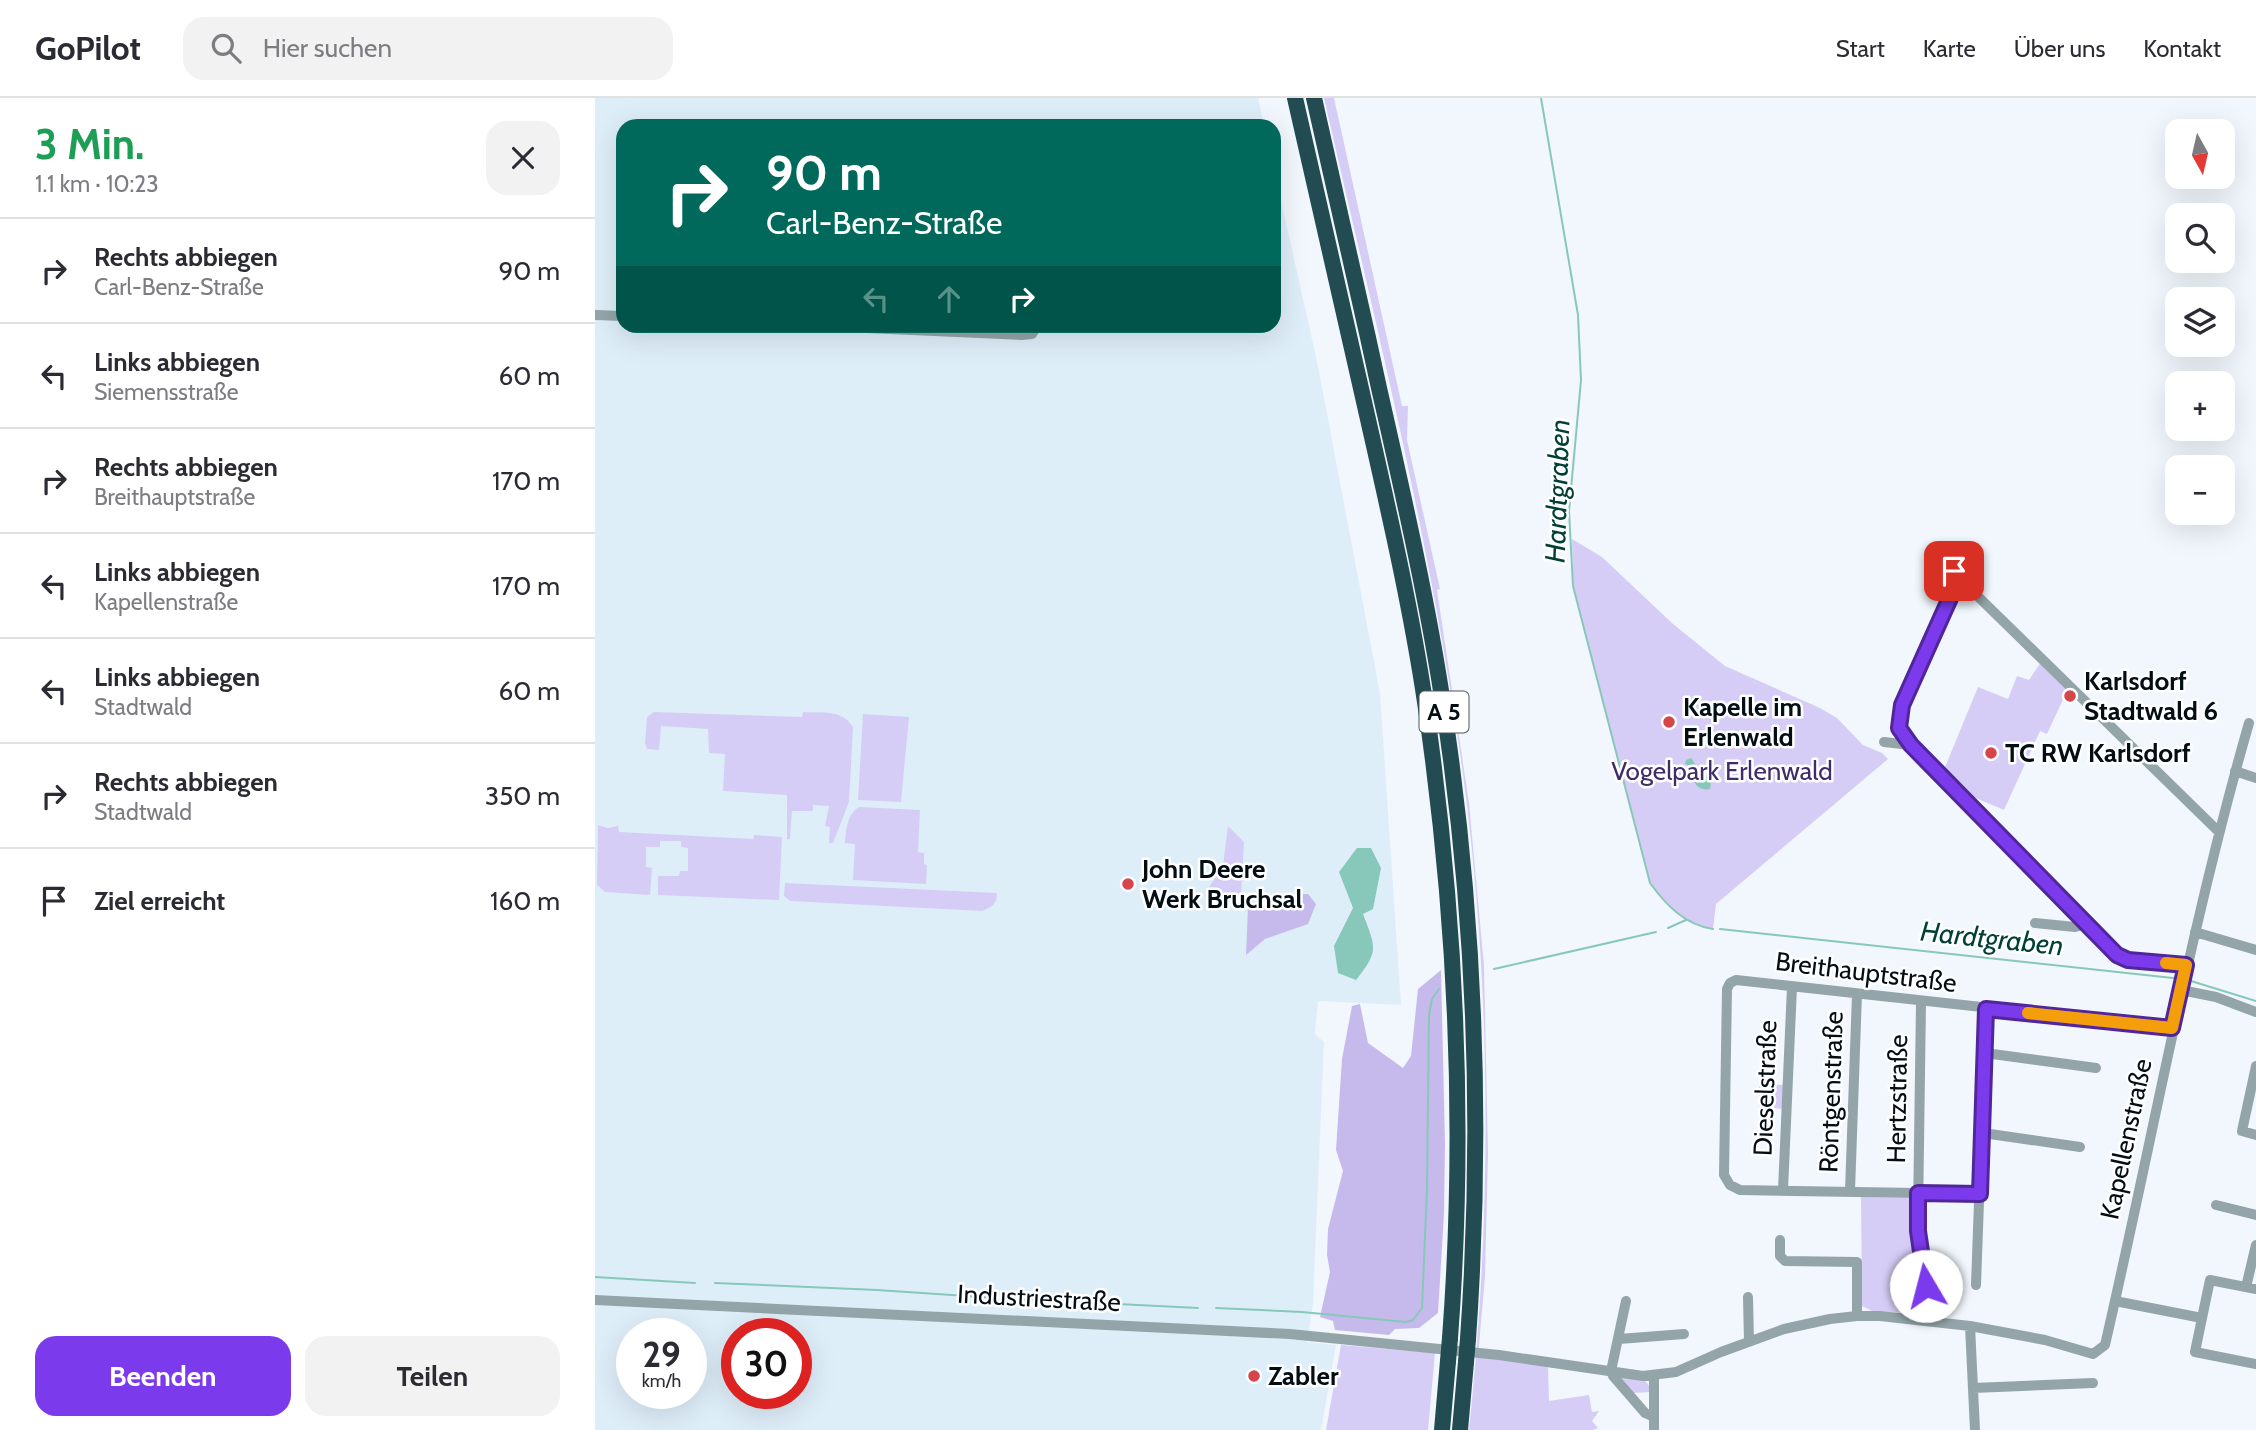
<!DOCTYPE html>
<html lang="de">
<head>
<meta charset="utf-8">
<style>
	:root { --surface:#fff; --page:#f2f2f3; --text:#2b2b33; --muted:#7c7c81; --line:#e1e1e2; --accent:#7c3aed }
	body { margin:0; font-family:Cabin,sans-serif; background:var(--page); color:var(--text); height:100vh; display:flex; flex-direction:column; font-size:26px; white-space:nowrap }
	* { box-sizing:border-box; margin:0 }
	p { font-size:23px; color:var(--muted) }
	.icon { flex:none; width:38px; height:38px; fill:none; stroke:currentColor; stroke-width:2; stroke-linecap:round; stroke-linejoin:round }
	.map { position:relative; flex:1; overflow:hidden }
	.details { display:flex; flex-direction:column; background:var(--surface); width:595px }
	.details>* { flex:none }
	.hud { position:absolute; left:21px; top:21px; width:665px; height:214px; border-radius:21px; box-shadow:0 7px 28px #0002; background:#00695c; color:#fff; overflow:hidden }
	.needle { width:46px; rotate:172deg }
	.controls { position:absolute; left:1570px; top:21px; display:grid; gap:14px }
	.controls a { display:grid; place-items:center; width:70px; height:70px; border-radius:14px; background:var(--surface); box-shadow:0 7px 28px #0002; font-size:35px }
	.speed { position:absolute; left:21px; top:1220px; display:flex; gap:14px; font-size:35px; font-weight:700; text-align:center }
	.speed>* { display:grid; place-content:center; width:91px; height:91px; border-radius:50%; background:var(--surface); box-shadow:0 7px 28px #0002; line-height:1 }
	.speed small { font-size:18px; font-weight:400 }
	.speed .limit { border:10px solid #d22; background:#fff; color:#111 }
	.pin { position:absolute; display:grid; place-items:center; width:60px; height:60px; color:#fff; margin:-30px; border-radius:14px; box-shadow:0 4px 10px #0006 }
	.me { position:absolute; width:77px; margin:-38px; rotate:352deg; stroke-linejoin:round; filter:drop-shadow(0 0 5px #0008) }
	.turn { display:flex; align-items:center; gap:24px; height:147px; padding:0 35px; font-size:32px }
	.turn .icon { width:91px; height:91px; stroke-width:2.5 }
	.turn b { display:block; font-size:49px; line-height:60px }
	.lanes { display:flex; align-items:center; height:66px; padding:0 35px; background:#0003; justify-content:center; gap:35px; direction:ltr }
	.lanes .off { opacity:.35 }
	.round { display:grid; place-items:center; flex:none; width:74px; height:74px; border-radius:21px; background:var(--page) }
	.headline { display:flex; align-items:center; justify-content:space-between; height:119px; padding:0 35px }
	h1 { font-size:42px; font-weight:800; line-height:52px; color:#1e9e55 }
	.button { display:flex; gap:14px; margin-top:auto; padding:14px 35px }
	.button a { flex:1; height:80px; border-radius:21px; background:var(--accent); color:#fff; font-size:28px; font-weight:800; line-height:80px; text-align:center }
	.button a+a { background:var(--page); color:var(--text) }
	ul { padding:0; list-style:none }
	li { display:flex; align-items:center; gap:21px; height:105px; padding:0 35px; border-top:2px solid var(--line) }
	li div { flex:1 }
	li b { display:block; font-size:26px }
	li em { font-style:normal }
	header { display:flex; align-items:center; gap:42px; box-sizing:border-box; height:98px; padding:0 35px; background:var(--surface); border-bottom:2px solid var(--line) }
	header strong { font-size:33px }
	nav { display:flex; gap:38px; margin-inline-start:auto; font-size:24px }
	.search { width:490px; height:63px; background:var(--page); display:flex; align-items:center; gap:18px; box-sizing:border-box; padding:0 24px; border-radius:21px; color:var(--muted); font-size:26px }
	main { display:flex; flex:1; min-height:0 }
	.map>svg:first-child { display:block }
	.built { fill:#deeef9; fill-rule:evenodd }
	.green { fill:#d6cdf6 }
	.forest { fill:#c6baec }
	.water { fill:#87c8ba }
	.lines { fill:none; stroke-linecap:round; stroke-linejoin:round }
	.stream { stroke:#87c8ba; stroke-width:2 }
	.minor { stroke:#93a5a8; stroke-width:10 }
	.highway { stroke:#224b52; stroke-width:16 }
	.highway-bridge { stroke:#224b52; stroke-width:16 }
	.route-casing { stroke:#51269a; stroke-width:18 }
	.route { stroke:#7c3aed; stroke-width:12 }
	.slow { stroke:#f59e0b; stroke-width:12 }
	.poi-dot { fill:#d54549; stroke:#fff; stroke-width:2.5 }
	.labels { text-anchor:middle; stroke-width:5; stroke-linejoin:round; paint-order:stroke }
	.shield { fill:#fff; stroke:#4f565a; stroke-width:2 }
	.shield-label { font-size:24px; font-weight:bold; fill:#030d14 }
	.poi-label { font-size:26px; font-weight:bold; fill:#030d14; stroke:#fff; text-anchor:start }
	.park-label { font-size:26px; fill:#402d68; stroke:#fff }
	.street-label { font-size:26px; fill:#030d14; stroke:#fff }
	.water-label { font-size:28px; font-style:italic; fill:#003f36; stroke:#fff }
</style>
</head>
<body>
<header>
<strong>GoPilot</strong>
<div class="search"><svg class="icon" aria-label="search" viewBox="0 0 24 24"><circle cx="10" cy="10" r="6"/><path d="M15 15l6 6"/></svg>Hier suchen</div>
<nav><a>Start</a><a>Karte</a><a>Über uns</a><a>Kontakt</a></nav>
</header>
<main>
<section class="details">
<div class="headline"><div><h1>3 Min.</h1><p>1.1 km · 10:23</p></div><a class="round"><svg class="icon" aria-label="close" viewBox="0 0 24 24"><path d="M6 6l12 12M18 6L6 18"/></svg></a></div>
<ul>
<li><svg class="icon" aria-label="right" viewBox="0 0 24 24"><path d="M7 20v-9h11M14 6l5 5-5 5"/></svg><div><b>Rechts abbiegen</b><p>Carl-Benz-Straße</p></div><em>90 m</em></li>
<li><svg class="icon" aria-label="left" viewBox="0 0 24 24"><path d="M17 20v-9H6M10 6l-5 5 5 5"/></svg><div><b>Links abbiegen</b><p>Siemensstraße</p></div><em>60 m</em></li>
<li><svg class="icon" aria-label="right" viewBox="0 0 24 24"><path d="M7 20v-9h11M14 6l5 5-5 5"/></svg><div><b>Rechts abbiegen</b><p>Breithauptstraße</p></div><em>170 m</em></li>
<li><svg class="icon" aria-label="left" viewBox="0 0 24 24"><path d="M17 20v-9H6M10 6l-5 5 5 5"/></svg><div><b>Links abbiegen</b><p>Kapellenstraße</p></div><em>170 m</em></li>
<li><svg class="icon" aria-label="left" viewBox="0 0 24 24"><path d="M17 20v-9H6M10 6l-5 5 5 5"/></svg><div><b>Links abbiegen</b><p>Stadtwald</p></div><em>60 m</em></li>
<li><svg class="icon" aria-label="right" viewBox="0 0 24 24"><path d="M7 20v-9h11M14 6l5 5-5 5"/></svg><div><b>Rechts abbiegen</b><p>Stadtwald</p></div><em>350 m</em></li>
<li><svg class="icon" aria-label="arrive" viewBox="0 0 24 24"><path d="M6 21V4h12l-3 4 3 4H6"/></svg><div><b>Ziel erreicht</b></div><em>160 m</em></li>
</ul>
<div class="button"><a>Beenden</a><a>Teilen</a></div>
</section>
<div class="map">
<svg width="1661" height="1332" viewBox="0 0 1661 1332">
	<rect width="100%" height="100%" fill="#f1f7fc"/>
	<path class="built" d="M0 0H663L669 28H28V228H679V72L722 263 785 595 806 907 723 903 720 936 729 944 718 1205 712 1244 741 1247 726 1332H0ZM37 1236H96V1295H37ZM142 1236H201V1295H142Z"/>
	<path class="green" d="M729 0H739L807 308H813L812 342 845 491 842 492 874 705 889 868 893 1055 890 1179 883 1258 953 1268 954 1303 994 1297 997 1314 1004 1313 997 1323 1003 1330 998 1332H874C897 1117 897 891 868 676 837 448 780 224 729 0Z
		M977 441 1007 459 1078 526 1130 568 1225 610 1242 620 1268 647 1287 655 1293 661 1121 806 1118 831C1089 825 1071 808 1055 785L978 488Z
		M1446 564 1473 591 1452 636 1445 633 1409 712 1369 695 1348 674 1383 589 1413 601 1422 578 1434 582Z
		M59 614 207 619 208 614C227 615 247 611 258 629L254 704 238 745H234L235 729 230 728 234 708 218 707V713H197L195 741H192V697L128 693 130 656 114 655 113 631 66 628 64 652 52 651 50 645 52 619Z
		M268 616 314 619 306 704 263 702Z
		M264 709 325 712 323 754 329 755V766L332 767 331 786 258 782 260 746 250 745C251 732 252 716 264 709Z
		M3 727 13 730 23 728 24 734 159 741V737L187 739 184 802 63 797V778H84L85 773H93V750L86 749V743H65V749H51V769L57 770 55 797 10 794 2 787Z
		M633 728 649 744 646 797 611 794 628 767Z
		M190 785 402 795C402 806 397 809 387 813L195 803 189 798Z
		M1164 986 1189 987 1188 1011 1164 1008Z
		M1266 1099 1314 1100 1318 1105 1319 1145 1329 1212 1325 1216 1277 1213 1267 1208Z
		M746 1247 840 1255 833 1332H731Z
		M1024 1278C1038 1280 1054 1278 1056 1294L1037 1295Z"/>
	<path class="forest" d="M697 796H713L721 806 713 826 670 841 651 857 653 809Z
		M846 872 850 1046 849 1116 843 1215 824 1230 800 1231 794 1237 740 1232 738 1223 725 1219 735 1174 732 1157 733 1131 748 1073 741 1052 747 961 757 908 765 906 773 945 808 970 816 958 823 891Z"/>
	<path class="water" d="M1096 660 1106 675 1117 680 1115 691C1104 694 1095 684 1100 674L1096 668 1090 666 1091 662Z
		M762 750H776L786 770 778 811 768 816C781 850 784 853 761 882L743 875 739 848 758 810 744 774Z"/>
	<g class="lines">
		<path class="stream" d="M946 0 983 217 986 282 974 413 978 488 1055 785C1071 807 1090 827 1118 831
			M1073 830 1091 822
			M1125 831 1587 881
			M899 871 1061 834
			M1596 883 1661 903
			M0 1179 100 1185
			M120 1185 282 1192 402 1200
			M423 1201 603 1210
			M621 1210 707 1214 811 1224 818 1222 827 1210 832 1090 834 917 837 901 844 891"/>
		<path class="minor" d="M0 217 28 218
			M227 228 427 237 437 236 442 228
			M1364 480 1624 734
			M1304 630 1307 607 1364 480 1359 473 1358 462
			M1289 644 1316 647 1322 651 1523 857 1533 862 1591 867
			M1640 673 1661 680
			M1440 825 1480 829 1491 826
			M1600 834 1661 852
			M1586 892 1621 899 1661 914
			M1326 904 1323 1118 1336 1223
			M1390 955 1501 970
			M1661 968 1647 1033 1661 1037
			M1388 1035 1485 1049
			M1188 1092 1197 889
			M1255 1093 1262 896
			M1385 1096 1145 1092 1135 1087 1129 1077 1132 891 1135 885 1141 882 1577 930
			M1621 1107 1661 1117
			M1185 1142V1158L1190 1163 1262 1164V1218
			M1381 1187 1391 911
			M1651 1189 1661 1147
			M1153 1199 1154 1243
			M0 1202 695 1236 904 1257 1048 1278 1081 1274 1126 1254 1189 1231 1235 1221 1262 1218H1285L1375 1228 1450 1242 1498 1256 1510 1247C1558 1039 1595 830 1654 625
			M1520 1203 1607 1220 1615 1182 1661 1191
			M1607 1220 1600 1254 1661 1266
			M1375 1228 1380 1332
			M1024 1241 1089 1236
			M1016 1273 1031 1203
			M1016 1273 1018 1278 1050 1315 1059 1319
			M1059 1278V1332
			M1378 1290 1498 1285"/>
		<path class="highway" d="M700 0C723 103 747 205 770 308 792 406 815 504 830 604 861 815 871 1028 855 1240
			M719 0C741 96 763 193 784 290 807 392 831 495 847 599 880 811 888 1027 873 1241
			M847 1332 853 1263
			M865 1332 871 1264"/>
		<path class="highway-bridge" d="M853 1263 855 1240
			M871 1264 873 1241"/>
	</g>
	<g class="lines">
		<defs>
			<path id="route" d="M1331 1188 1323 1133V1095L1385 1096 1391 911 1577 930 1591 867 1533 862 1522 857 1316 647 1304 630 1307 607 1364 480 1359 473"/>
		</defs>
		<use href="#route" class="route-casing"/>
		<use href="#route" class="route"/>
		<path class="slow" d="M1433 915 1577 930 1591 867 1571 865"/>
	</g>
	<g class="poi-dot">
		<circle cx="1475" cy="598" r="7"/>
		<circle cx="1074" cy="624" r="7"/>
		<circle cx="1396" cy="655" r="7"/>
		<circle cx="533" cy="786" r="7"/>
		<circle cx="659" cy="1278" r="7"/>
	</g>
	<g class="labels">
		<rect class="shield" x="824.5" y="593.5" width="49" height="41" rx="5"/>
		<g class="shield-label">
			<text x="849" y="622">A 5</text>
		</g>
		<g class="poi-label">
			<text x="1489" y="592">Karlsdorf<tspan x="1489" dy="30">Stadtwald 6</tspan></text>
			<text x="1088" y="618">Kapelle im<tspan x="1088" dy="30">Erlenwald</tspan></text>
			<text x="1410" y="664">TC RW Karlsdorf</text>
			<text x="547" y="780">John Deere<tspan x="547" dy="30">Werk Bruchsal</tspan></text>
			<text x="673" y="1287">Zabler</text>
		</g>
		<g class="park-label">
			<text x="1127" y="682">Vogelpark Erlenwald</text>
		</g>
		<g class="street-label">
			<text transform="translate(1271 874) rotate(7)" y="9">Breithauptstraße</text>
			<text transform="translate(1170 990) rotate(-88)" y="9">Dieselstraße</text>
			<text transform="translate(1236 994) rotate(-88)" y="9">Röntgenstraße</text>
			<text transform="translate(1302 1001) rotate(-89)" y="9">Hertzstraße</text>
			<text transform="translate(1531 1041) rotate(-78)" y="9">Kapellenstraße</text>
			<text transform="translate(444 1200) rotate(3)" y="9">Industriestraße</text>
		</g>
		<g class="water-label">
			<text transform="translate(962 393) rotate(-88)" y="10">Hardtgraben</text>
			<text transform="translate(1397 840) rotate(6)" y="10">Hardtgraben</text>
		</g>
	</g>
</svg>
<div class="controls">
<a><svg class="needle" viewBox="-14 -14 28 28"><path d="M0-13l5 13h-10z" fill="#e53935"/><path d="M0 13l5-13h-10z" fill="#7c7c81"/></svg></a>
<a><svg class="icon" aria-label="search" viewBox="0 0 24 24"><circle cx="10" cy="10" r="6"/><path d="M15 15l6 6"/></svg></a>
<a><svg class="icon" aria-label="layers" viewBox="0 0 24 24"><path d="M12 4l9 5-9 5-9-5zM3 14l9 5 9-5"/></svg></a>
<a>+</a>
<a>−</a>
</div>
<div class="speed"><div>29<small>km/h</small></div><div class="limit">30</div></div>
<div class="pin" style="left:1359px;top:473px;background:#d93025"><svg class="icon" aria-label="arrive" viewBox="0 0 24 24"><path d="M6 21V4h12l-3 4 3 4H6"/></svg></div>
<svg class="me" style="left:1331px;top:1188px" viewBox="-20 -20 40 40"><circle r="19" fill="#fff"/><path d="M0-13L10 11 0 6-10 11z" fill="#7c3aed"/></svg>
<div class="hud">
<div class="turn"><svg class="icon" aria-label="right" viewBox="0 0 24 24"><path d="M7 20v-9h11M14 6l5 5-5 5"/></svg><div><b>90 m</b>Carl-Benz-Straße</div></div>
<div class="lanes"><svg class="icon off" aria-label="left" viewBox="0 0 24 24"><path d="M17 20v-9H6M10 6l-5 5 5 5"/></svg><svg class="icon off" aria-label="ahead" viewBox="0 0 24 24"><path d="M12 20V5M6 11l6-6 6 6"/></svg><svg class="icon" aria-label="right" viewBox="0 0 24 24"><path d="M7 20v-9h11M14 6l5 5-5 5"/></svg></div>
</div>
</div>
</main>
</body>
</html>
